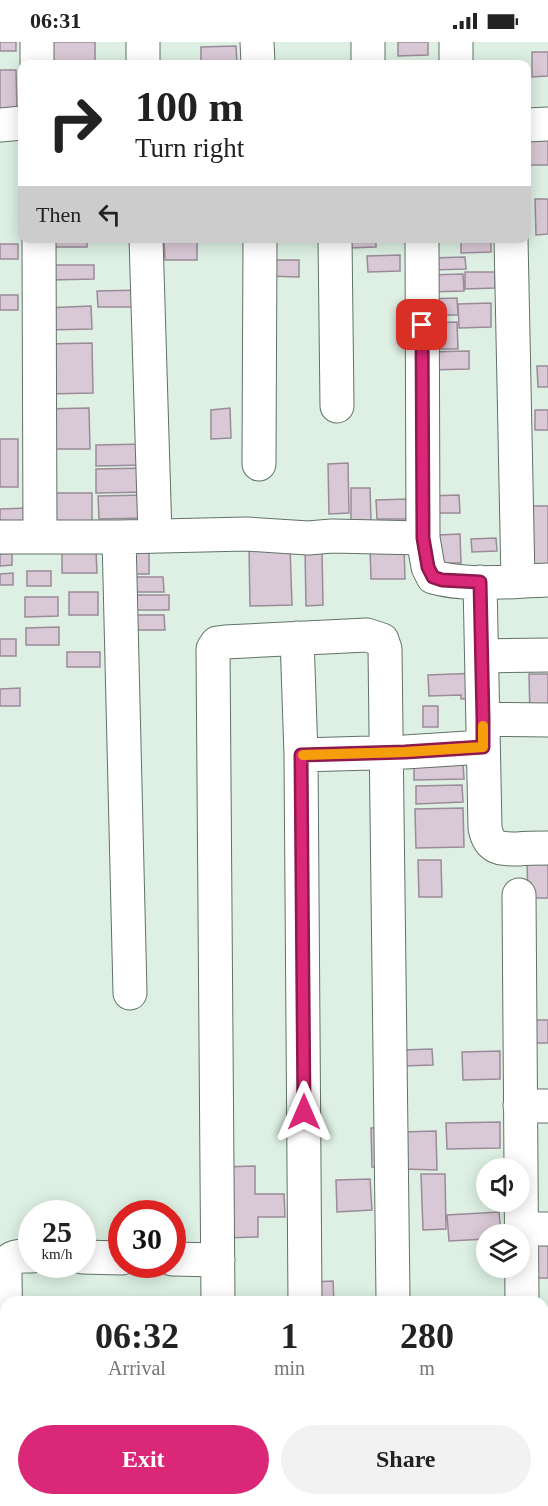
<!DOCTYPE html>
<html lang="en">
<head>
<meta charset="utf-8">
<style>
	:root { --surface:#fff; --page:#f2f2f2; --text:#222; --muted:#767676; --accent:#db2777 }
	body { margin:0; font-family:"Times New Roman",serif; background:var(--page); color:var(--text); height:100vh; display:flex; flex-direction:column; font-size:22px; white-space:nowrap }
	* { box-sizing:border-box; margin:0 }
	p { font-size:20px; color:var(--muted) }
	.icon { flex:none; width:33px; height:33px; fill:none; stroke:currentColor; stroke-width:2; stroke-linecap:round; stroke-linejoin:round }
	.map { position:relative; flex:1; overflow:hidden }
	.side { position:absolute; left:0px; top:1254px; width:549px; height:210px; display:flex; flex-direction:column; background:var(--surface); border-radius:18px 18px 0 0; box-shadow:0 3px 15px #0003 }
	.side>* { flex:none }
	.hud { position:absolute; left:18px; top:18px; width:513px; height:183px; border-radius:12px; box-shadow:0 3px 15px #0003; background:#fff; color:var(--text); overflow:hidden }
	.tools { position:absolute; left:476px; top:1116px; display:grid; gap:12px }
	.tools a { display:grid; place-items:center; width:54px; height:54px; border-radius:50%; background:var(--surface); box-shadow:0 3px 15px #0003; font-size:30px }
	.speed { position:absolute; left:18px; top:1158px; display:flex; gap:12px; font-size:30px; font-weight:700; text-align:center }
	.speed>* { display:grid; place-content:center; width:78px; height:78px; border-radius:50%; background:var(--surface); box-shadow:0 3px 15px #0003; line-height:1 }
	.speed small { font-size:15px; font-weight:400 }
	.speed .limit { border:9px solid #d22; background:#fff; color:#111 }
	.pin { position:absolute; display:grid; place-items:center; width:51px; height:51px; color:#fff; margin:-26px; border-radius:12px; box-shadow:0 3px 9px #0006 }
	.me { position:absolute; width:66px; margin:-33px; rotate:0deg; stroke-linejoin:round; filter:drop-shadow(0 0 4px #0008) }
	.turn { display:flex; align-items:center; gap:21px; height:126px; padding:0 18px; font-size:27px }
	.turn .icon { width:78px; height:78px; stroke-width:2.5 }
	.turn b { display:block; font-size:42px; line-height:51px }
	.then { display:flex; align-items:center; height:57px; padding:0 18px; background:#0003; gap:12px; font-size:22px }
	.eta { display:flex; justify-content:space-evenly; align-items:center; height:102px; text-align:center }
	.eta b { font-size:36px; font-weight:700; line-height:42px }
	.action { display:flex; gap:12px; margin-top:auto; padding:12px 18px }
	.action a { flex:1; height:69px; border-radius:36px; background:var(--accent); color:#fff; font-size:24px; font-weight:700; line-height:69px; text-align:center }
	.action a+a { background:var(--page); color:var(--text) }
	.status { display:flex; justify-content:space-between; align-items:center; height:42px; padding:0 30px; background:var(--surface); direction:ltr }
	.status svg { height:16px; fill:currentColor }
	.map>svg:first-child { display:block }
	.building { fill:#d9c8d5; stroke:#9b8b98; stroke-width:1.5 }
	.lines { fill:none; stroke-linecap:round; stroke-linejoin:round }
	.minor-casing { stroke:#627267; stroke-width:35 }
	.minor { stroke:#fff; stroke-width:33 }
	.route-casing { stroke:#8e194d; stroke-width:15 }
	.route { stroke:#db2777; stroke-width:10 }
	.slow { stroke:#f59e0b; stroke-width:10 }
</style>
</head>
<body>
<div class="status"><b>06:31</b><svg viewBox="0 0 49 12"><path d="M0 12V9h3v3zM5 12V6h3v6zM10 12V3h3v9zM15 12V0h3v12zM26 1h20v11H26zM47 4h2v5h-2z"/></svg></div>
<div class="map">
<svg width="548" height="1464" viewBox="0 0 548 1464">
	<rect width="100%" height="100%" fill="#ddf0e3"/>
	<path class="building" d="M0 0H16V9H0Z
		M46 0H95V22H46Z
		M398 0H428V13L398 14Z
		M236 4 237 22H201V5Z
		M532 10H548V34L532 35Z
		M0 28H16L17 69H0Z
		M526 97H548V123H526Z
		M535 157H548V192L536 193Z
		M42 196H87V205H42Z
		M164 196H197V218H165Z
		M349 196H376V205L349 206Z
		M461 196H491V210L461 211Z
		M0 202H18V217H0Z
		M400 213V229L368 230 367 214Z
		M465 215 466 227 431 228 430 216Z
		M264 218H299V235L263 234Z
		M50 223H94V237L50 238Z
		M465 230H495V246L465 247Z
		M463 232 464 249 427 250V233Z
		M145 248V265H98L97 249Z
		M0 253H18V268H0Z
		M457 256 458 273H428V257Z
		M491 261V285L459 286 458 262Z
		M91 264 92 287 45 288 44 266Z
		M457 280 458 307H427L426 281Z
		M92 301 93 351 45 352V302Z
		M469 309V327L428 328V310Z
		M537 324H548V345H538Z
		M89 366 90 407H44L43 367Z
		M230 366 231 396 211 397V368Z
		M535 368H548V388H535Z
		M0 397H18V445H0Z
		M147 402V423L96 424V403Z
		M348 421 349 471 329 472 328 422Z
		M148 426V450L96 451V427Z
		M351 446H370L371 479 351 480Z
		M47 451H92V479H47Z
		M146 453 147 476 99 477 98 454Z
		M459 453 460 471H428V454Z
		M409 457V477H377L376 458Z
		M518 464H548V522L519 523Z
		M28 466V486H0V467Z
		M460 492 461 521H439L438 493Z
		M496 496 497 509 472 510 471 497Z
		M130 501 149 502V532H130Z
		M290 504 292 563 250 564 249 505Z
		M404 505 405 537H371L370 506Z
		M305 506H322L323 563 306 564Z
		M96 509 97 531H62V510Z
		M12 511V523L0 524V512Z
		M27 529H51V544H27Z
		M13 531V543H0V532Z
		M132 535H163L164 550H132Z
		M69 550H98V573H69Z
		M131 553H169V568H131Z
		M25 555H58V574L25 575Z
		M132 573H164L165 588H132Z
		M59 585V603H26V586Z
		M0 597H16V614H0Z
		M67 610H100V625H67Z
		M480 631 478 656 461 657V653L429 654 428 633Z
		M529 632H548V675H530Z
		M20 646V664H0V647Z
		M423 664H438V685H423Z
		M463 721 464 737 414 738V722Z
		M462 743 463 760 416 762V744Z
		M463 766 464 805 416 806 415 767Z
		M418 818H441L442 855H419Z
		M548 818V856H528L527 819Z
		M525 978H548V1001H526Z
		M432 1007 433 1023 403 1024 402 1008Z
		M500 1009V1037L463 1038 462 1010Z
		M500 1080V1106L447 1107 446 1081Z
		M371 1086H386L387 1125H372Z
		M436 1089 437 1128 403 1127 402 1090Z
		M255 1124V1152H284L285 1175H258V1195L222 1196 220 1125Z
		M421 1132H445L446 1187 423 1188Z
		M370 1137 372 1168 337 1170 336 1138Z
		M499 1170 501 1192H486V1197L449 1199 447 1173Z
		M548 1201V1236H533V1202Z
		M333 1239 334 1260H312L311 1240Z
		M373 1256V1260H340V1257Z
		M548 1292V1312H543V1293Z
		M256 1458H290L291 1464H256Z
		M461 1458H493V1461H461Z"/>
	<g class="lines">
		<defs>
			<path id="minor" d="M37 0V22
				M257 0 258 22
				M368 0V22
				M143 22V0
				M456 22V0
				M0 83 22 81
				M526 83 548 82
				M39 196 40 495
				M146 196 155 494
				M335 196 337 364
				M422 196 423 496 428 525 433 535C470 545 510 539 548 538
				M511 196 518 539
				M259 422 260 196
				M0 495H119L246 492 308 496 332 494 423 496
				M119 495 130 951
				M480 540C482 622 483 704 485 786 489 807 500 807 518 807 528 806 538 806 548 806
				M297 596 301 713 305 1260
				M482 614 548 613
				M483 677 548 678
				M301 713 405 710 483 705
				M519 853 522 1260
				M520 1064H548
				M521 1187H548
				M82 1215 122 1216
				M172 1217 218 1218
				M218 1260 213 607 217 601 225 600 367 593 382 598 385 607 393 1256
				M6 1308 5 1230C8 1213 16 1214 32 1214
				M543 1357H548
				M8 1458V1464
				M223 1458 224 1464
				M308 1458V1464
				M515 1463 548 1462"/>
		</defs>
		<use href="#minor" class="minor-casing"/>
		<use href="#minor" class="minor"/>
	</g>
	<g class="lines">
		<defs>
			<path id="route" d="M304 1070 301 713 405 710 483 705V677L480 540 442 538 433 535 428 525 423 496 422 283"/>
		</defs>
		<use href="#route" class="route-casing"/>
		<use href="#route" class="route"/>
		<path class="slow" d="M303 713 405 710 483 705V684"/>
	</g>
</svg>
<div class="tools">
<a><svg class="icon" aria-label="sound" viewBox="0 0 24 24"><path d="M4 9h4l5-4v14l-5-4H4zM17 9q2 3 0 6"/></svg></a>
<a><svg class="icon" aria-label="layers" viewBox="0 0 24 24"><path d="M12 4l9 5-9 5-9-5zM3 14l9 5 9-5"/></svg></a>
</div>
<div class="speed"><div>25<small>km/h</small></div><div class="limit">30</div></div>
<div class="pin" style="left:422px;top:283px;background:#d93025"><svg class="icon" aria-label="arrive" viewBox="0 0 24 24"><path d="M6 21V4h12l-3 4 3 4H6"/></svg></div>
<svg class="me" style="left:304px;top:1070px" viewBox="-20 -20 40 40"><path d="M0-17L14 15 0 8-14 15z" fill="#db2777" stroke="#fff" stroke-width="4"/></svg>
<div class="hud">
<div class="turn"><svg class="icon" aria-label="right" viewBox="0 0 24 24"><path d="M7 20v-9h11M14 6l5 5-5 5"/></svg><div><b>100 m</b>Turn right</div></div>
<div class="then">Then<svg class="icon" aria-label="left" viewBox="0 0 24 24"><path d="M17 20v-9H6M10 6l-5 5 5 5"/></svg></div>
</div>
<section class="side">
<div class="eta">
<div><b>06:32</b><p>Arrival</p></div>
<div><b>1</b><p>min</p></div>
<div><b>280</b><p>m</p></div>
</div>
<div class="action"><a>Exit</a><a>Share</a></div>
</section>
</div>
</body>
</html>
